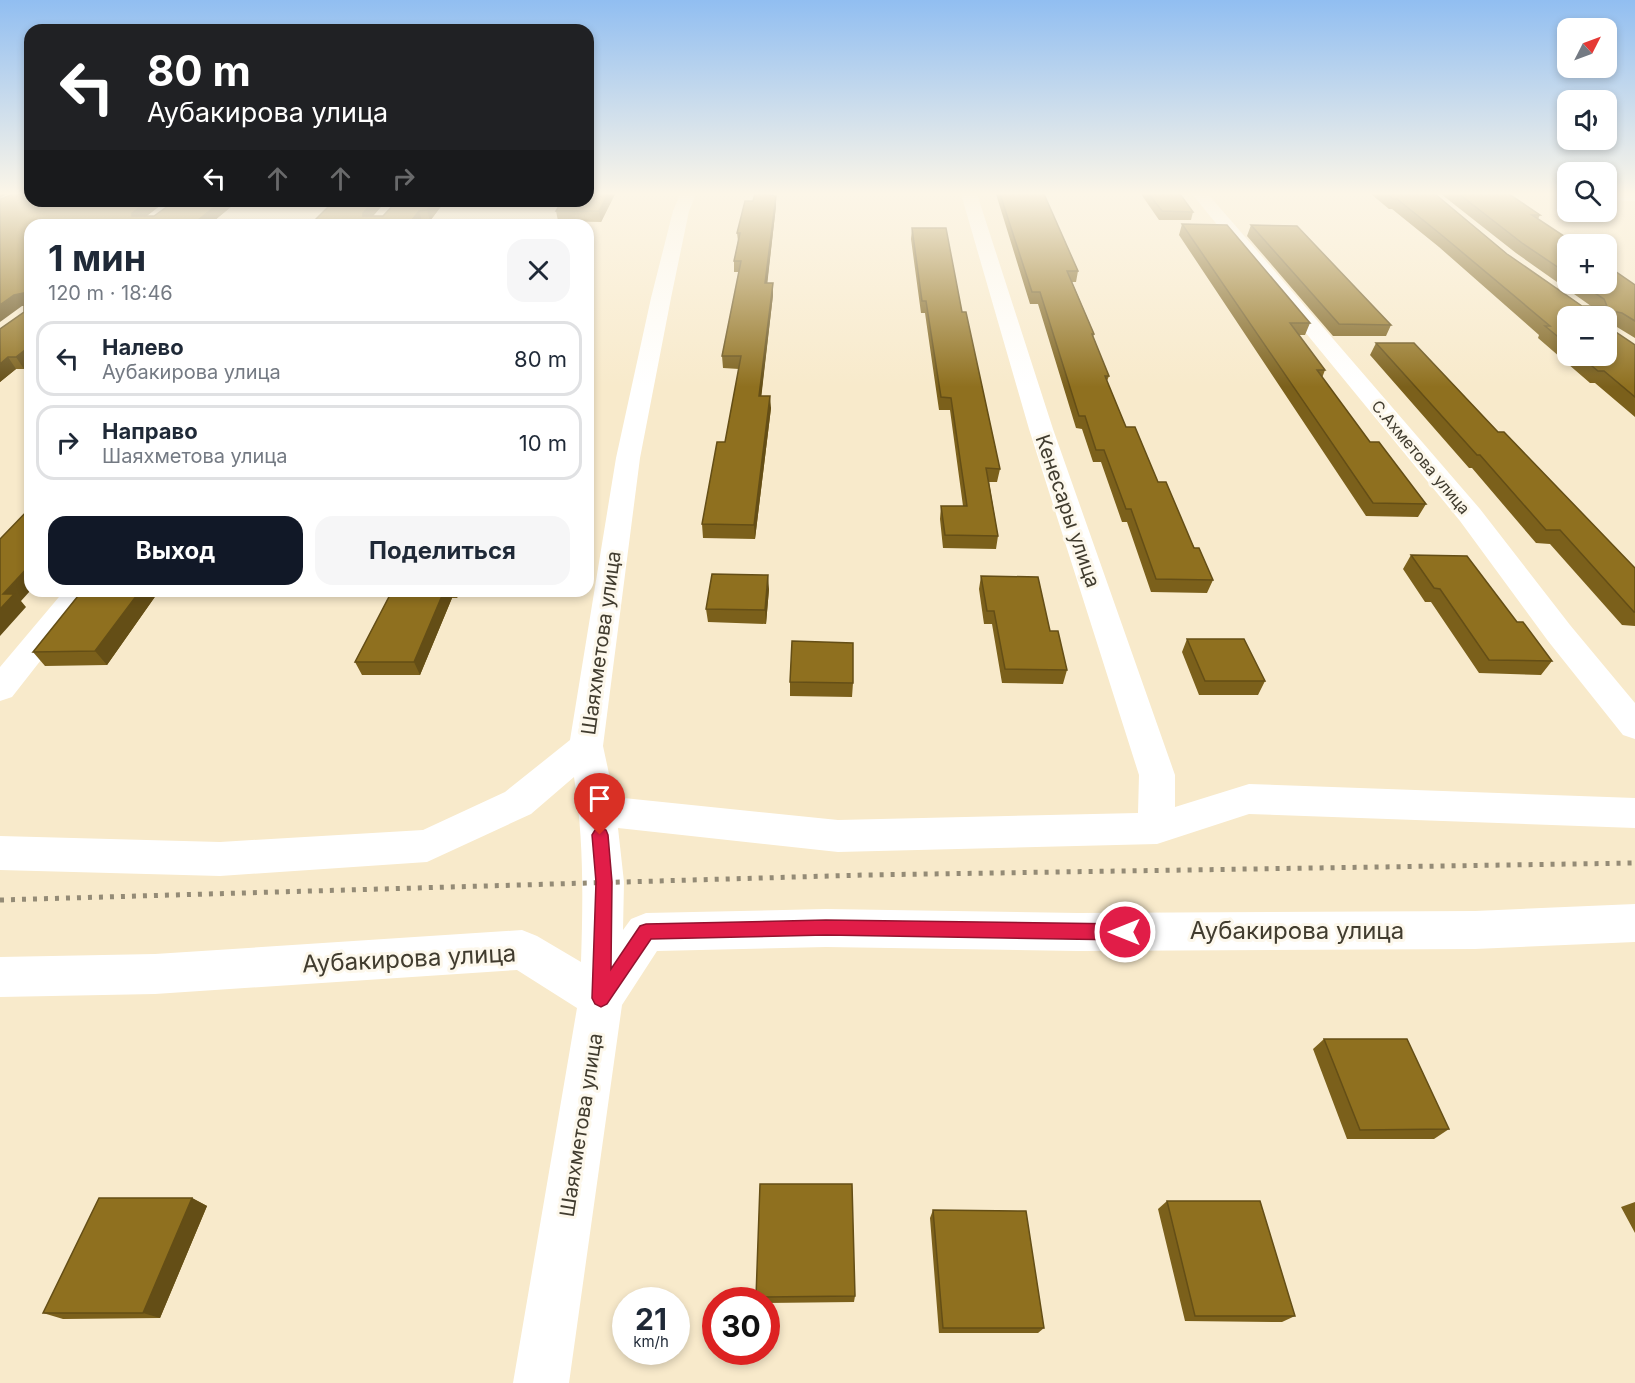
<!DOCTYPE html>
<html lang="ru">
<head>
<meta charset="utf-8">
<style>
	:root { --surface:#fff; --page:#f6f6f7; --text:#1f2937; --muted:#747a83; --line:#e0e1e3; --accent:#111827 }
	body { margin:0; font-family:Inter,sans-serif; background:var(--page); color:var(--text); height:100vh; display:flex; flex-direction:column; font-size:22px; white-space:nowrap }
	* { box-sizing:border-box; margin:0 }
	p { font-size:20px; color:var(--muted) }
	.icon { flex:none; width:33px; height:33px; fill:none; stroke:currentColor; stroke-width:2; stroke-linecap:round; stroke-linejoin:round }
	.map { position:relative; flex:1; overflow:hidden }
	.details { position:absolute; left:24px; top:219px; width:570px; height:378px; display:flex; flex-direction:column; background:var(--surface); border-radius:18px; box-shadow:0 3px 9px #0003 }
	.details>* { flex:none }
	.banner { position:absolute; left:24px; top:24px; width:570px; height:183px; border-radius:18px; box-shadow:0 3px 9px #0003; background:#202124; color:#fff; overflow:hidden }
	.needle { width:39px; rotate:48deg }
	.tools { position:absolute; left:1557px; top:18px; display:grid; gap:12px }
	.tools a { display:grid; place-items:center; width:60px; height:60px; border-radius:12px; background:var(--surface); box-shadow:0 3px 9px #0003; font-size:30px }
	.speed { position:absolute; left:612px; top:1287px; display:flex; gap:12px; font-size:30px; font-weight:700; text-align:center }
	.speed>* { display:grid; place-content:center; width:78px; height:78px; border-radius:50%; background:var(--surface); box-shadow:0 3px 9px #0003; line-height:1 }
	.speed small { font-size:15px; font-weight:400 }
	.speed .limit { border:9px solid #d22; background:#fff; color:#111 }
	.pin { position:absolute; display:grid; place-items:center; width:51px; height:51px; color:#fff; margin:-62px -26px; border-radius:50% 50% 50% 0; rotate:-45deg; box-shadow:0 0 6px #0007 }
	.pin .icon { rotate:45deg }
	.me { position:absolute; width:66px; margin:-33px; rotate:270deg; stroke-linejoin:round; filter:drop-shadow(0 0 4px #0008) }
	.turn { display:flex; align-items:center; gap:21px; height:126px; padding:0 24px; font-size:27px }
	.turn .icon { width:78px; height:78px; stroke-width:2.5 }
	.turn b { display:block; font-size:42px; line-height:51px }
	.lanes { display:flex; align-items:center; height:57px; padding:0 24px; background:#0003; justify-content:center; gap:30px; direction:ltr }
	.lanes .off { opacity:.35 }
	.round { display:grid; place-items:center; flex:none; width:63px; height:63px; border-radius:18px; background:var(--page) }
	.summary { display:flex; align-items:center; justify-content:space-between; height:102px; padding:0 24px }
	h1 { font-size:36px; font-weight:700; line-height:45px }
	.action { display:flex; gap:12px; margin-top:auto; padding:12px 24px }
	.action a { flex:1; height:69px; border-radius:18px; background:var(--accent); color:#fff; font-size:24px; font-weight:700; line-height:69px; text-align:center }
	.action a+a { background:var(--page); color:var(--text) }
	ul { padding:0; list-style:none }
	li { display:flex; align-items:center; gap:18px; height:75px; margin:0 12px 9px; padding:0 12px; border:3px solid var(--line); border-radius:18px }
	li div { flex:1 }
	li b { display:block; font-size:22px }
	li em { font-style:normal }
	.map>svg:first-child { display:block }
	.lines { fill:none; stroke-linecap:round; stroke-linejoin:round }
	.minor { fill:#fff; fill-rule:evenodd }
	.rail { stroke:#948b76; stroke-width:5; stroke-dasharray:4 7; stroke-linecap:butt }
	.wall { fill:#7b601b; fill-rule:evenodd }
	.shaded-wall { fill:#644e16 }
	.building { fill:#8f701f; stroke:#644e16; stroke-width:1.5 }
	.route { fill:#e11d48; stroke:#92132f; stroke-width:1.5 }
	.labels { text-anchor:middle; stroke-width:6; stroke-linejoin:round; paint-order:stroke }
	.far-street-label { font-size:16px; fill:#413c2f; stroke:#fdf8ec }
	.street-label { font-size:20px; fill:#413c2f; stroke:#fdf8ec }
	.near-street-label { font-size:24px; fill:#413c2f; stroke:#fdf8ec }
</style>
</head>
<body>
<div class="map">
<svg width="1635" height="1383" viewBox="0 0 1635 1383">
	<rect width="100%" height="100%" fill="#f8eacb"/>
	<g class="lines">
		<path class="minor" d="M680 194H696L689 211 671 298 640 458 603 746 614 797 838 820 1138 813 1139 775 1029 429 961 194H977L1053 429 1175 775V807L1249 784 1635 798V828L1249 814 1157 844 838 852 618 828 624 882 623 930 631 919 646 913 826 909 1078 913 1475 911 1635 904V942L1475 949 1078 951 826 947 657 951 622 1005 569 1383H513L577 1008 517 970 155 994 0 997V957L155 954 522 930 537 936 581 962C583 899 584 839 574 777L531 814 427 862 220 876 0 870V836L220 842 423 830 505 792 570 740 616 458 651 298 673 211Z
			M1192 194H1208L1480 509 1570 625 1635 703V739L1623 735 1548 641 1460 521Z
			M1606 194H1635V201L1606 200Z
			M64 591H95L12 697 0 701V667Z"/>
		<path class="rail" d="M0 900 865 875 1635 863"/>
	</g>
	<path class="wall" d="M588 194H615L601 222 558 221 556 211Z
		M996 194H1044L1078 271 1076 282H1072L1094 334 1093 337 1109 376 1107 381 1126 427 1213 580 1207 593 1151 592 1127 522H1122L1101 462H1093L1082 429 1076 428 1038 304H1030Z
		M1141 194H1180L1193 212 1191 220H1159Z
		M1371 194H1435L1507 254 1582 306H1591L1516 253 1441 194H1509L1540 215 1538 219 1568 244V284H1606L1635 285V338L1612 324 1613 330 1635 345V417L1595 383H1590L1538 338 1539 335 1439 247 1392 209H1389ZM1568 316 1606 356H1568Z
		M776 196V206L767 283H773V295L761 396 771 408 755 539 703 538 702 524 725 442 739 369 723 368 722 356 739 272H734V261L738 241 737 233 753 201Z
		M0 199 166 201 146 216H154L175 201H238L209 225H30V364L24 369H16L0 382V329L24 312V306H22Z
		M386 201 373 216H383L397 201H445L430 221H422L419 225H310Z
		M1182 224 1310 323 1305 335H1299L1325 370 1322 378 1370 442 1426 504 1418 517 1366 516 1179 235Z
		M1251 225 1391 325 1386 336H1333L1247 236Z
		M912 228 962 312 1000 469 997 482H989L998 536 996 549 943 548 940 519 941 506H963L950 410H939L925 313H921L911 239Z
		M1376 343 1498 432 1635 568V626L1622 625 1550 544 1536 543 1472 468H1469L1370 355Z
		M1411 555 1517 622 1552 661 1541 675 1479 673 1431 602H1425L1403 569Z
		M981 576 1050 631 1067 670 1063 684 1002 683 992 624H984L979 589Z
		M769 589 766 624 708 622 706 609Z
		M82 591H159L107 665 45 666 33 652Z
		M392 591H460L457 598H452L420 675H362L355 662Z
		M1187 639 1265 681 1258 695H1199L1182 652Z
		M790 682 853 683 852 697 790 696Z
		M1324 1039 1449 1129 1434 1139H1347L1313 1049Z
		M192 1198 207 1206 160 1318 63 1319 43 1313Z
		M1167 1201 1295 1316 1282 1322 1185 1321 1158 1209Z
		M1635 1202V1233L1621 1207Z
		M933 1210 1044 1328 1038 1333H939L930 1218Z
		M855 1296 854 1302 766 1303V1300H757L756 1297Z"/>
	<path class="shaded-wall" d="M0 194H7L0 198Z
		M608 194H615L601 222 599 211Z
		M776 196V206L766 295 765 283Z
		M148 201H166L138 223 132 216V213Z
		M222 201H238L209 225H201L198 220Z
		M374 201H386L366 224 363 216V213Z
		M435 201H445L430 221 427 210Z
		M419 211 422 221 419 225H408Z
		M188 220 190 225H181Z
		M589 233 591 244 588 251V236Z
		M773 283V295L760 408 759 396Z
		M24 293 30 304 22 306 0 322V305L14 295Z
		M30 346V364L24 369 16 357Z
		M8 357 16 369 0 382V364Z
		M770 396 771 408 755 539 754 525Z
		M30 565V591L21 601 26 607 0 636V609L3 594Z
		M768 575 769 589 766 624 765 610Z
		M140 591H159L107 665 95 651Z
		M444 591H450L452 598 420 675 414 662Z
		M454 591H460L457 598Z
		M192 1198 207 1206 160 1318 143 1313Z"/>
	<path class="building" d="M13 194H30V201H148L132 213V216H154L175 201H222L198 220H188L181 225H30V346L16 357H8L0 364V329L24 312V293L14 295 0 305V199Z
		M588 194H608L599 211H556L562 201H588Z
		M755 194H765L776 196 765 283H773L759 396H770L754 525 702 524 717 442H725L741 356H722L741 261H734L740 233H737L745 201H753Z
		M1000 194H1044L1078 271H1067L1094 334H1092L1109 376H1105L1126 427H1135L1158 482H1166L1194 548H1199L1213 580 1156 579 1131 509H1126L1104 450H1096L1085 416H1079L1040 292H1032Z
		M1149 194H1180L1193 212 1162 211Z
		M1387 194H1435L1507 254 1582 306H1607L1604 299 1581 284H1606V265L1635 285V321L1622 313 1612 311 1613 330 1635 345V397L1604 371H1598L1580 356H1606V316H1568V345L1545 326H1550L1444 237 1397 199H1393Z
		M1459 194H1509L1540 215H1532L1576 244H1568V274L1522 243Z
		M334 201H374L363 213V216H383L397 201H435L427 210 419 211 408 225H310Z
		M1182 224 1227 225 1310 323H1290L1325 370H1317L1370 442H1379L1426 504 1373 503Z
		M1251 225 1297 226 1391 325 1339 324Z
		M912 228H946L962 312H966L1000 469 986 468 998 536 945 535 941 506H967L951 398 941 397 926 301H922Z
		M1376 343H1414L1498 432H1504L1635 568V612H1634L1560 530H1546L1480 455H1477Z
		M30 508V565L3 594H14L0 609V539Z
		M1411 555 1467 556 1517 622H1523L1552 661 1489 660 1440 589 1434 588Z
		M712 574 768 575 765 610 706 609Z
		M981 576 1038 577 1050 631H1058L1067 670 1005 669 994 611H987Z
		M82 591H140L95 651 33 652Z
		M392 591H444L414 662H355Z
		M1187 639H1244L1265 681H1205Z
		M792 641 853 643V683L790 682Z
		M1324 1039H1407L1449 1129 1360 1130Z
		M760 1184H852L855 1296 756 1297Z
		M99 1198H192L143 1313H43Z
		M1167 1201H1260L1295 1316H1195Z
		M933 1210 1026 1211 1044 1328H943Z"/>
	<linearGradient id="sky" x2="0" y2="1"><stop stop-color="#91bef1"/><stop offset="0.5" stop-color="#fcf6e8"/><stop offset="1" stop-color="#fcf6e8" stop-opacity="0"/></linearGradient>
	<rect width="1635" height="387" fill="url(#sky)"/>
	<path class="route" d="M600 828 606 830 608 835 612 882 611 969 640 926 646 924 826 920 1125 924 1131 926 1133 932 1131 937 1125 940 826 935 651 939 607 1004 601 1007 595 1004 592 998 596 882 592 835 595 830Z"/>
	<g class="labels">
		<g class="far-street-label">
			<text transform="translate(1421 457) rotate(50)" y="6">С.Ахметова улица</text>
		</g>
		<g class="street-label">
			<text transform="translate(1068 511) rotate(71)" y="7">Кенесары улица</text>
			<text transform="translate(601 643) rotate(-82)" y="7">Шаяхметова улица</text>
			<text transform="translate(581 1125) rotate(-81)" y="7">Шаяхметова улица</text>
		</g>
		<g class="near-street-label">
			<text x="1297" y="939">Аубакирова улица</text>
			<text transform="translate(409 959) rotate(-3)" y="8">Аубакирова улица</text>
		</g>
	</g>
</svg>
<div class="tools">
<a><svg class="needle" viewBox="-14 -14 28 28"><path d="M0-13l5 13h-10z" fill="#e53935"/><path d="M0 13l5-13h-10z" fill="#747a83"/></svg></a>
<a><svg class="icon" aria-label="sound" viewBox="0 0 24 24"><path d="M4 9h4l5-4v14l-5-4H4zM17 9q2 3 0 6"/></svg></a>
<a><svg class="icon" aria-label="search" viewBox="0 0 24 24"><circle cx="10" cy="10" r="6"/><path d="M15 15l6 6"/></svg></a>
<a>+</a>
<a>−</a>
</div>
<div class="speed"><div>21<small>km/h</small></div><div class="limit">30</div></div>
<div class="pin" style="left:600px;top:835px;background:#d93025"><svg class="icon" aria-label="arrive" viewBox="0 0 24 24"><path d="M6 21V4h12l-3 4 3 4H6"/></svg></div>
<svg class="me" style="left:1125px;top:932px" viewBox="-20 -20 40 40"><circle r="17" fill="#e11d48" stroke="#fff" stroke-width="3"/><path d="M0-11L8 9 0 5-8 9z" fill="#fff"/></svg>
<div class="banner">
<div class="turn"><svg class="icon" aria-label="left" viewBox="0 0 24 24"><path d="M17 20v-9H6M10 6l-5 5 5 5"/></svg><div><b>80 m</b>Аубакирова улица</div></div>
<div class="lanes"><svg class="icon" aria-label="left" viewBox="0 0 24 24"><path d="M17 20v-9H6M10 6l-5 5 5 5"/></svg><svg class="icon off" aria-label="ahead" viewBox="0 0 24 24"><path d="M12 20V5M6 11l6-6 6 6"/></svg><svg class="icon off" aria-label="ahead" viewBox="0 0 24 24"><path d="M12 20V5M6 11l6-6 6 6"/></svg><svg class="icon off" aria-label="right" viewBox="0 0 24 24"><path d="M7 20v-9h11M14 6l5 5-5 5"/></svg></div>
</div>
<section class="details">
<div class="summary"><div><h1>1 мин</h1><p>120 m · 18:46</p></div><a class="round"><svg class="icon" aria-label="close" viewBox="0 0 24 24"><path d="M6 6l12 12M18 6L6 18"/></svg></a></div>
<ul>
<li><svg class="icon" aria-label="left" viewBox="0 0 24 24"><path d="M17 20v-9H6M10 6l-5 5 5 5"/></svg><div><b>Налево</b><p>Аубакирова улица</p></div><em>80 m</em></li>
<li><svg class="icon" aria-label="right" viewBox="0 0 24 24"><path d="M7 20v-9h11M14 6l5 5-5 5"/></svg><div><b>Направо</b><p>Шаяхметова улица</p></div><em>10 m</em></li>
</ul>
<div class="action"><a>Выход</a><a>Поделиться</a></div>
</section>
</div>
</body>
</html>
